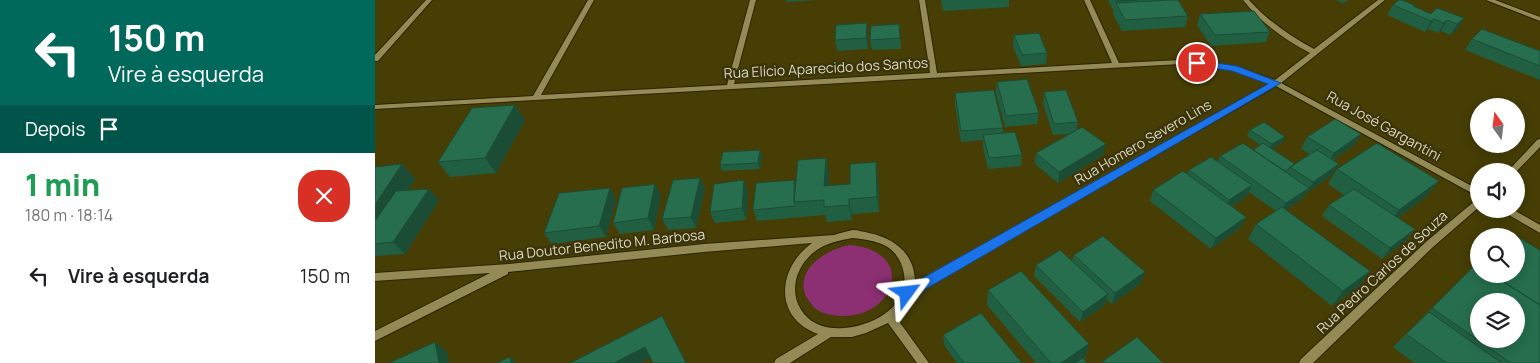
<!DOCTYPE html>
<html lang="pt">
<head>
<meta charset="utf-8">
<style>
	:root { --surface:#fff; --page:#f6f6f6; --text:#202124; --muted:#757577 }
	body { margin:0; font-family:Manrope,sans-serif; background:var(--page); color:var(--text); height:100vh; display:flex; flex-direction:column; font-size:19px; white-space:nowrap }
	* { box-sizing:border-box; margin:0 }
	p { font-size:16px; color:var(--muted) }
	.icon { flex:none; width:28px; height:28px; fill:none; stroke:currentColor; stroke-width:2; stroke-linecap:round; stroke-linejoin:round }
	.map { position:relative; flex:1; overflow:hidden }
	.panel { display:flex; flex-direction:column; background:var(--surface); width:375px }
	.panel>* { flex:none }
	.banner { background:#00695c; color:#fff; overflow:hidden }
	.needle { width:32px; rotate:346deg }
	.controls { position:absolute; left:1095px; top:98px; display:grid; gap:10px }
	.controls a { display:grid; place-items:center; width:55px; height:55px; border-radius:50%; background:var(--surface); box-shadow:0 2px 12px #0003; font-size:25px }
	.pin { position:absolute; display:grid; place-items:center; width:42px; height:42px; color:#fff; margin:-21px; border:2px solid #fff; border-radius:50%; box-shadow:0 1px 5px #0007 }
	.me { position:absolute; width:55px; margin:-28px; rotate:60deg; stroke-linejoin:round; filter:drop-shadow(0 0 4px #0008) }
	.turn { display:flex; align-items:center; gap:18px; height:105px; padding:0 25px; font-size:22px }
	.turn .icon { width:65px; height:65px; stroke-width:2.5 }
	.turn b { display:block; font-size:35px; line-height:42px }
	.then { display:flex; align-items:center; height:48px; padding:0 25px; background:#0003; gap:10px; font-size:19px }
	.round { display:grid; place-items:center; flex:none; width:52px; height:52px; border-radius:20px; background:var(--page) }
	.headline { display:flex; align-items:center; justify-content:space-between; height:85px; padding:0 25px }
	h1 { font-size:30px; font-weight:800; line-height:38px; color:#1e9e55 }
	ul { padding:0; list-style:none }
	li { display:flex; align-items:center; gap:15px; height:75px; padding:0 25px }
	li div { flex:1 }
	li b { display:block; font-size:19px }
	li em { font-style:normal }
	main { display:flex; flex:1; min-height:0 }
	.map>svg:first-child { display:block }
	.green { fill:#8c2f73 }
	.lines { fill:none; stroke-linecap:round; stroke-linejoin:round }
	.minor-casing { stroke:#2b2400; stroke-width:2 }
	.minor { fill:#938a56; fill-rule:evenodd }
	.wall { fill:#215f42 }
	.shaded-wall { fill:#1b4d36 }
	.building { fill:#266e4d; stroke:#1b4d36; fill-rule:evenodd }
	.route { fill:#1a73e8; stroke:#114b97 }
	.labels { text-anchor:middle; stroke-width:4.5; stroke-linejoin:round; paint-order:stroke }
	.street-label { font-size:14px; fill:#dcd8bd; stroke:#3a330b }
</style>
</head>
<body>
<main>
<section class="panel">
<div class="banner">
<div class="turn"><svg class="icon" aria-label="left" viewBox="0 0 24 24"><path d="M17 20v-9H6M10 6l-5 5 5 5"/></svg><div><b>150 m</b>Vire à esquerda</div></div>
<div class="then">Depois<svg class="icon" aria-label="arrive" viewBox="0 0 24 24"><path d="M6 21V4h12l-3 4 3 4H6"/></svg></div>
</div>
<div class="headline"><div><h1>1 min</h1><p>180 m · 18:14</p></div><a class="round" style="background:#d93025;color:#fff"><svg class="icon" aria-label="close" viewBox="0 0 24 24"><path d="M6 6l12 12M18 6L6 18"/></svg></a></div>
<ul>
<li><svg class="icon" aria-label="left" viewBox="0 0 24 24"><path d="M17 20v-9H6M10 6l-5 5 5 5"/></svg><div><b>Vire à esquerda</b></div><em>150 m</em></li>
</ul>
</section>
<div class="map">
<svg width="1165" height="363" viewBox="0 0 1165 363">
	<rect width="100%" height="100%" fill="#463e05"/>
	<path class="green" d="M474 245C542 250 522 318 465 316 456 315 447 314 440 308 410 279 444 251 474 245Z"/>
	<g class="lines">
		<defs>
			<path id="minor" d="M51 0H57L3 61H0V55Z
				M213 0H219L166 95 352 85 375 0H381L359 84 555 73 544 0H550L562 73 737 63 709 0H715L744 63 806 60 859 66 900 80 935 53C909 39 886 23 868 0H874C893 21 915 36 939 49L1003 0H1010L906 83 1104 190V197L901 86 537 295 529 309 521 317 554 363H542L513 323 491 333 477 337H456L415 363H399L401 359 443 334C398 318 402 268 437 243L329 252 133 272V274L0 341V331L115 273 0 281V273L134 264 329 244 459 235C465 233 472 231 478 230 483 230 489 232 494 233 520 238 541 255 540 284L895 83 858 70 806 64 0 109V105L158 96ZM478 238C489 239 501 241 511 246 521 252 527 262 529 274 534 307 497 326 469 328 456 329 443 327 433 318 410 296 420 263 445 248 455 242 467 240 478 238Z
				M1111 0H1120L1165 17V21Z
				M1165 139V147L1141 172 1133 171 1162 140Z
				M1104 199V207L1058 247 938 363H924L926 359 1052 241 1101 200Z
				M1125 209H1137L1165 225V233L1127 211Z"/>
		</defs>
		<use href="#minor" class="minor-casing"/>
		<use href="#minor" class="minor"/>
	</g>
	<path class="wall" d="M411 0H442L412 2Z
		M566 0H634V7L568 11Z
		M733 0H803L813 16 810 27 747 31 738 14 739 12Z
		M961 0H974L968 3Z
		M1018 5 1038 7 1056 14 1089 18 1082 29 1075 35 1066 31 1063 33 1053 29 1050 32 1012 15Z
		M825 14 895 32 891 42 836 46 822 25Z
		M524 24 526 49 497 50 495 40Z
		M493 34V49L462 51 460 40Z
		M639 35 672 53 671 64 646 66 638 46Z
		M1097 39 1165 51V80L1090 50Z
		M622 82 664 113 662 124 630 127 621 93Z
		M669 92 703 122 701 130 728 155 683 183 660 164 661 153 695 134 678 135 668 103Z
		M580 93 628 128V133L647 155 646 166 613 169 608 147V140L586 142 580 104Z
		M150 120 121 173 75 177 63 162Z
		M875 130 907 143 897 149 920 164 935 154 926 149 932 137 986 134 979 145 958 160 957 175 931 193 927 199 911 210 995 271 984 286 957 306 873 239 881 224 901 211 874 192 871 197 857 206 871 217 865 228 836 249 775 201 778 190 812 174 814 170 843 161 845 156 878 150 885 145 872 136Z
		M385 150 387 156 385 169 347 171 345 165Z
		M451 158 454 173 453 186 475 184 501 162 503 177 504 212 477 214V220L452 222 450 215 382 221 378 210 419 180 421 185Z
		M27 164 40 179 33 190 64 200 30 254 0 256V244Z
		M962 169 1052 196 1023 218 1040 229 1031 240 1007 259 947 216 954 205 969 195 953 184Z
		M325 178 330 189 321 228 293 230 287 219Z
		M373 192 371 220 340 223 335 212Z
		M286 195 279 230 245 234 238 223Z
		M241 199 231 237 177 244 169 233Z
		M699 255 766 283 737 304 732 299 730 305 705 322 659 276 661 265 697 261Z
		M1101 264 1165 363H1039L1018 347Z
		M613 290 714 344 710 358 708 359 712 363H661L612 305Z
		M568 335 647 363H582L569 345Z"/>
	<path class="shaded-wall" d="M1089 18 1082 29 1075 35 1082 24Z
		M1059 19 1053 29 1050 32 1056 21Z
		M1072 20 1066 31 1063 33 1069 23Z
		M492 23 493 34V49L491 38Z
		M140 105 150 120 121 173 110 158Z
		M986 134 979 145 952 164 959 153Z
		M910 137 907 143 894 150 897 144Z
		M731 144 728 155 683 183 684 172Z
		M385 150 387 156 385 169 383 163Z
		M451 158 454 173 453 201 449 186Z
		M501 162 503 177 504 212 502 197Z
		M27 164 40 179 0 243V205Z
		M964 164 957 175 931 193 938 182Z
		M325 178 330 189 321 228 316 217Z
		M369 180 373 192 371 220 367 208Z
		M1064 181 1052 196 1013 225 1024 210Z
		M280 184 286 195 279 230 273 218Z
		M877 185 871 197 849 211 854 200Z
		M235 188 241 199 231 237 224 226Z
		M934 188 927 199 905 214 911 203Z
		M54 189 64 200 30 254 18 242Z
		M474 199 477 214V220L474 205Z
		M871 217 865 228 836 249 841 238Z
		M1040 229 1031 240 1007 259 1015 248Z
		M995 271 984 286 957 306 968 291Z
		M770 272 766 283 737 304 740 293Z
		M733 294 730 305 705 322 708 312Z
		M287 316 293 327 312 363H311Z
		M60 342 72 352 74 363H64Z
		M714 344 710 358 702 363H686Z
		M270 347 278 357 266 363H239Z
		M135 357 141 363H136Z"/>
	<path class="building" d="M740 0H763L741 1Z
		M795 0H803L813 16 750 20 741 3Z
		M1024 0H1027L1040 5 1038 6 1056 14 1062 8 1089 18 1082 24 1072 20 1069 23 1059 19 1056 21 1018 5Z
		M879 11 895 32 840 35 825 14Z
		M492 23 491 38 460 40 461 25Z
		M524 24 525 38 495 40 496 26Z
		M1107 29 1165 51V66L1097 39Z
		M664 33 672 53 647 55 639 35Z
		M652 79 664 113 631 116 622 82Z
		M619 90 628 128 586 131 580 93Z
		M691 90 703 122 679 124 669 92Z
		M140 105 110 158 63 162 97 108Z
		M960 119 986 134 959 153 932 137Z
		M889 122 910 137 897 144 875 130Z
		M707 127 731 144 684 172 661 153Z
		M640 132 647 155 614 158 608 135Z
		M868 143 934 188 911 203 845 156Z
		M888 143 920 164 910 171 878 150Z
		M1002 143 1064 181 1024 210 962 169Z
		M385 150 383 163 345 165 348 152Z
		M942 150 964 164 938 182 915 167Z
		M836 157 877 185 854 200 814 170Z
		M451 158 449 186 475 184V164L501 162 502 197 474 199V205L449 207V200L419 202 423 160Z
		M27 164 0 205V167Z
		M808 171 871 217 841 238 778 190Z
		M325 178 316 217 287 219 298 180Z
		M369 180 367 208 335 212 339 184Z
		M419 180V202L420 206 378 210 381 183Z
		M280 184 273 218 238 223 247 188Z
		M235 188 224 226 169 233 184 193Z
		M54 189 18 242 0 244V221L21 191Z
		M979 189 1040 229 1015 248 954 205Z
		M907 207 995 271 968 291 881 224Z
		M1135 233 1141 236H1132Z
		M728 236 770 272 740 293 699 255Z
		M1141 236 1165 250V305L1116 274H1141Z
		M685 250 733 294 708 312 661 265Z
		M1101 264 1104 266V274H1116L1165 305V363H1136L1057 308ZM1104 301H1141V339H1104Z
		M646 271 714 344 686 363H676L613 290Z
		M1054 312 1127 363H1072L1031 334Z
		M606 313 647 363H589L568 335Z
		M287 316 311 363H278L270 347 239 363H195Z
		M762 337 788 363H728L727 362Z
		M60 342 64 363H14Z
		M135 357 136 363H121Z
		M708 358 712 363H701Z"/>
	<path class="route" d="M822 60 862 66 906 83 537 297 532 298 528 297 526 293 528 289 893 84 857 71 818 65 817 63Z"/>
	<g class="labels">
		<g class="street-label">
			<text transform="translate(451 68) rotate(-3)" y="5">Rua Elício Aparecido dos Santos</text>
			<text transform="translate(1009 126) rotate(29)" y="5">Rua José Gargantini</text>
			<text transform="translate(768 142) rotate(-30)" y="5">Rua Homero Severo Lins</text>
			<text transform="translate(227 245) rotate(-6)" y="5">Rua Doutor Benedito M. Barbosa</text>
			<text transform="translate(1007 272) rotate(-43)" y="5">Rua Pedro Carlos de Souza</text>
		</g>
	</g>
</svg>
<div class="controls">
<a><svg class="needle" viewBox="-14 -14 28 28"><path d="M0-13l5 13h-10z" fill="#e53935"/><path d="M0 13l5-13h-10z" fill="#757577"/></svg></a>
<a><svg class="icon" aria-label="sound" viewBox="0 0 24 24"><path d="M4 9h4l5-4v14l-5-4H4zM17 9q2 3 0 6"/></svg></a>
<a><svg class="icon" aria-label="search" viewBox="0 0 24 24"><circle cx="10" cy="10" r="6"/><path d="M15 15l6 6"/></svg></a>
<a><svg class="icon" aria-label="layers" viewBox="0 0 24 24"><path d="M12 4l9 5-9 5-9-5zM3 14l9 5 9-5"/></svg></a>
</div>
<div class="pin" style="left:822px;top:63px;background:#d93025"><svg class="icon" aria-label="arrive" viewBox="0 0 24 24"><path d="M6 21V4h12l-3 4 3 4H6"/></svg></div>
<svg class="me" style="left:532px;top:293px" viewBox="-20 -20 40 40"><path d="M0-17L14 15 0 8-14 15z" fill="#1a73e8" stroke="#fff" stroke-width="4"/></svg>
</div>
</main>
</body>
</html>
